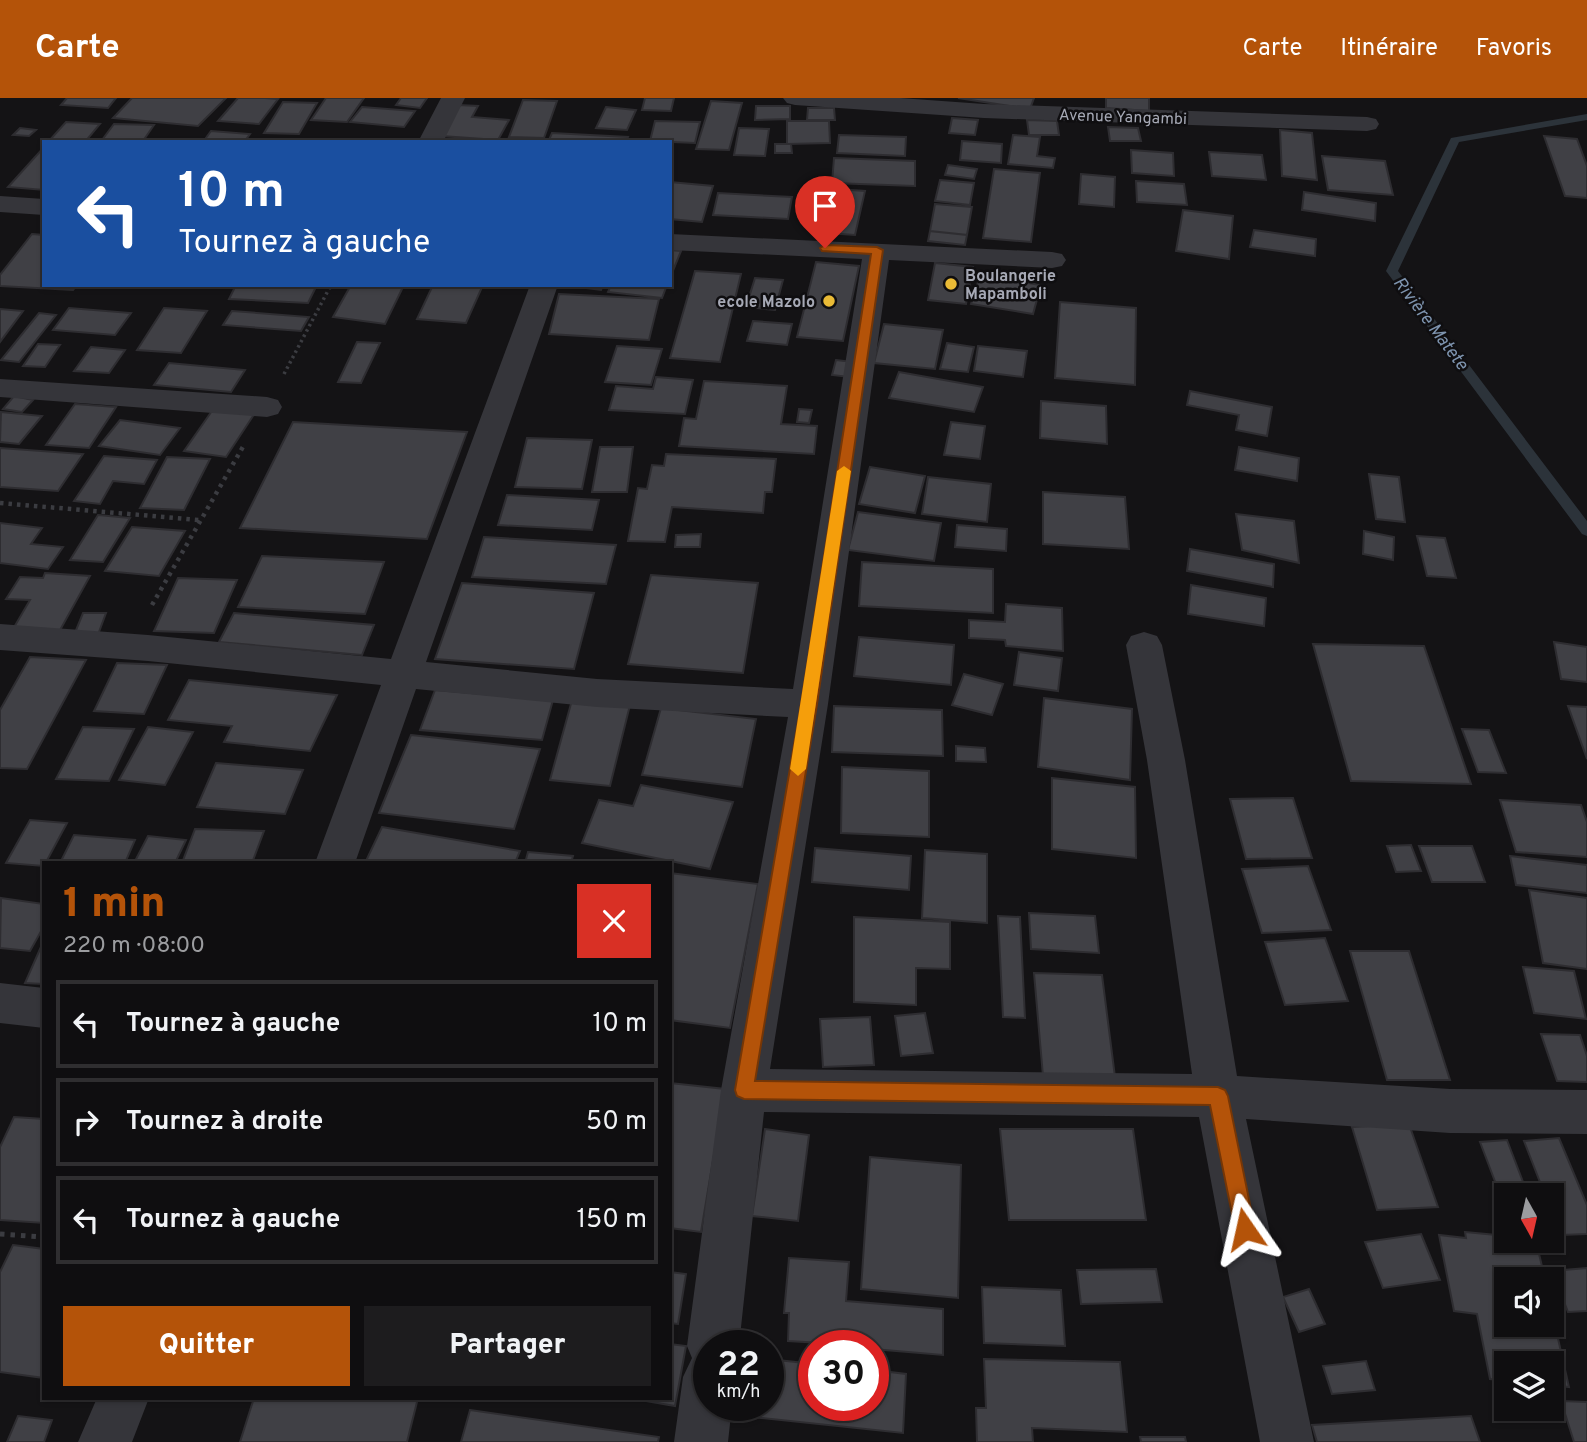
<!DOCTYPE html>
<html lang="fr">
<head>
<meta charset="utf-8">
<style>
	:root { --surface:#0f0e10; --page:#1d1c1e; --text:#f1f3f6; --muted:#9b9c9f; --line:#2f2e30; --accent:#b45309 }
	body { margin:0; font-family:Overpass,sans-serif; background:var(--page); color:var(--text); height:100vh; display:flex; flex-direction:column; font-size:26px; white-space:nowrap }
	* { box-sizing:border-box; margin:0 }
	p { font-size:23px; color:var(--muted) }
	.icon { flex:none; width:38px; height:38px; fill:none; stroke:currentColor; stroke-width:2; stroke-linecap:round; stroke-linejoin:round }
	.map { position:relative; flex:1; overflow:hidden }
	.details { position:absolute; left:42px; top:763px; width:630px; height:539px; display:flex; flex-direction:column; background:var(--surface); border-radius:0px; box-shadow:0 2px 5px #0004,0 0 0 2px var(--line) }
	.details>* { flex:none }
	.banner { position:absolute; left:42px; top:42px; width:630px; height:147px; border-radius:0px; box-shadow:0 2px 5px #0004,0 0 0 2px var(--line); background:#1a4fa0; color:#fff; overflow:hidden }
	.needle { width:46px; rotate:172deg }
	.buttons { position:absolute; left:1494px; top:1085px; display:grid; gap:14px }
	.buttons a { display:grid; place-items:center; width:70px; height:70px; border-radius:0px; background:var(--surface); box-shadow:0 2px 5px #0004,0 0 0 2px var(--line); font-size:35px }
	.speed { position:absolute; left:693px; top:1232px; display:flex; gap:14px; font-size:35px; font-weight:700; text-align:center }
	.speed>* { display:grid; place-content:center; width:91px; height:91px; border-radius:50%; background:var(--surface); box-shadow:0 2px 5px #0004,0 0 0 2px var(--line); line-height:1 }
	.speed small { font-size:18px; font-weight:400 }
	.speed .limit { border:10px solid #d22; background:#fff; color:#111 }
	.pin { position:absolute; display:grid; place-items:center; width:60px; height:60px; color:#fff; margin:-72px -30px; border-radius:50% 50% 50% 0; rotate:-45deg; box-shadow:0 0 7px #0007 }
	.pin .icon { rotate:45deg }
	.me { position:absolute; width:77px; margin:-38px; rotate:349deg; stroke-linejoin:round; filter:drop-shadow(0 0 5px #0008) }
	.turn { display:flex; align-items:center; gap:24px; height:147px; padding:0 21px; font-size:32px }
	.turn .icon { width:91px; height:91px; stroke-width:2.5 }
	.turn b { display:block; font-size:49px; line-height:60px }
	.round { display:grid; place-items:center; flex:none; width:74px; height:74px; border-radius:0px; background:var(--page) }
	.headline { display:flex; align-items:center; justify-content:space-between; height:119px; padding:0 21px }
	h1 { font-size:42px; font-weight:800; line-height:52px; color:var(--accent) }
	.cta { display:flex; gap:14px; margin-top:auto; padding:14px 21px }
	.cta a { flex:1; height:80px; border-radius:0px; background:var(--accent); color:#fff; font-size:28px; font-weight:800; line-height:80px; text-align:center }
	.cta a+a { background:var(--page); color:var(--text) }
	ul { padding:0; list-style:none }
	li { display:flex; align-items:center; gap:21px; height:88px; margin:0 14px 10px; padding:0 7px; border:4px solid var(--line); border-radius:0px }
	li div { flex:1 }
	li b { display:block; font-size:26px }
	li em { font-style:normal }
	header { display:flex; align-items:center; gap:42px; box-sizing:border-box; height:98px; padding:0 35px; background:var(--accent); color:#fff }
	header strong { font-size:33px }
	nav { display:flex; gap:38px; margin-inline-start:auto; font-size:24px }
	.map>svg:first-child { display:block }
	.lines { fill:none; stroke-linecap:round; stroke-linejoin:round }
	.stream { fill:#2c333a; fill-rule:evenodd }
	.building { fill:#404045; stroke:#2e2d31; stroke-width:2 }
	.path-far2 { stroke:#3b3c41; stroke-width:3.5; stroke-dasharray:2.5 3.5; stroke-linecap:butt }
	.path-far1 { stroke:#3b3c41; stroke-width:4.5; stroke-dasharray:3.5 5; stroke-linecap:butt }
	.path { stroke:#3b3c41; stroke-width:5; stroke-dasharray:4.5 6; stroke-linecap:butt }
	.minor { fill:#35353a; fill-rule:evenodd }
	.route { fill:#b45309; stroke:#753606; stroke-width:2 }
	.slow { fill:#f59e0b }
	.poi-dot { fill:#eabb36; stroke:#0f0e10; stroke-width:2.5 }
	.labels { text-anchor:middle; stroke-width:5; stroke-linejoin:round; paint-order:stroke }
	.far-street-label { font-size:16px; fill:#a6a9b5; stroke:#0f0e10 }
	.far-poi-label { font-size:16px; font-weight:bold; fill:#a6a9b5; stroke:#0f0e10; text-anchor:start }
	.far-water-label { font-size:18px; font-style:italic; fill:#7e94af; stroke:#0f0e10 }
</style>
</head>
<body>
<header>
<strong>Carte</strong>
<nav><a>Carte</a><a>Itinéraire</a><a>Favoris</a></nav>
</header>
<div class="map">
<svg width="1587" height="1344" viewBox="0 0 1587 1344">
	<rect width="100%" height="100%" fill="#141315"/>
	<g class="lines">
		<path class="stream" d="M1587 16V22L1459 44 1398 173 1587 423V438L1582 436 1386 173 1451 40Z"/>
	</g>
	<path class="building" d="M67 0H116L108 10 61 7Z
		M132 0H226L198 28 113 20Z
		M238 0H265L278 1 259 26 218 23Z
		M326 0H364L347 24 311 22Z
		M401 0H427L420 10 396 7Z
		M645 0H674L671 13 642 12Z
		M958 0H1034L1030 11Z
		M1106 0H1149V13L1106 10Z
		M523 2 557 3 544 40 509 39Z
		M711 3 742 5 729 52 696 51Z
		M283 4 317 5 299 36 264 35Z
		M458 7 478 8 472 19 509 22 498 42 441 38Z
		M756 8H790V21L755 22Z
		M362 9 415 13 404 29 350 24Z
		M606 9 636 12 627 32 596 30Z
		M808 10H834L835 22H807Z
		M952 20 978 22 975 37 949 35Z
		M1027 22 1057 23 1059 37H1029Z
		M655 23 700 24 695 45 650 43Z
		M787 23H829L830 45 787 46Z
		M66 24 100 26 85 44H48Z
		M114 26 154 27 143 43 102 42Z
		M1108 29 1138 30 1141 43H1110Z
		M20 30 36 32 29 38 13 37Z
		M739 30 769 31 765 58 734 57Z
		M1280 32 1312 35 1317 82 1282 78Z
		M211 33 250 36 244 44H203Z
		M552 35 628 39 626 44H548Z
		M839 37 906 39 905 58 837 55Z
		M1013 37 1040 39 1037 58 1055 60 1053 70 1008 66Z
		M1544 38 1577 41 1587 68V100L1565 98Z
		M962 43 1002 46 1001 65 960 62Z
		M775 46H791L792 55H775Z
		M44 49V92L8 89Z
		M1131 52 1173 55 1174 78 1132 75Z
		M1209 54 1262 57 1266 82 1212 78Z
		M1322 58 1385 63 1393 97 1328 92Z
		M834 60 915 63V88L832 85Z
		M948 67 977 71 974 81 945 77Z
		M994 71 1040 75 1031 144 983 140Z
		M1081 76 1115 79 1114 109 1079 106Z
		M940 82 974 85 970 107 935 103Z
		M1136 83 1184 86 1187 107 1137 104Z
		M670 84 713 88 702 124 670 121Z
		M823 90 865 93 855 137 812 134Z
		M1304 94 1376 105 1375 123 1302 112Z
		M718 95 792 99 788 121 713 117Z
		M935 106 972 109 967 137 930 133Z
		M1183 112 1233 118 1229 161 1176 153Z
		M1254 132 1316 141 1315 158 1250 149Z
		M930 133 967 137 965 147 928 143Z
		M32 136 44 137V187H77L73 192 0 188V177Z
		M670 152 681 153 670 180Z
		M816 164 859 168 843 243 797 239Z
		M935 165 973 169 966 206 928 202Z
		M695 173 741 176 720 264 670 260Z
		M980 178 1041 187 1033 216 971 206Z
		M755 180 783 182 775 212 746 209Z
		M236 187H281L316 189 308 205 229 201Z
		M351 187H404L385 226 333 219Z
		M433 187H483L466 225 417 221Z
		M563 187H603L601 192Z
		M611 187H667L662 200 608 194Z
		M559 196 659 201 649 242 549 236Z
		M1060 204 1136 210 1135 287 1055 280Z
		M69 210 131 215 115 237 53 232Z
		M164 210 207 213 181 255 137 252Z
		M0 211 23 213 0 244Z
		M232 213 309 219 301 233 223 227Z
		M39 215 56 217 19 264 1 262Z
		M753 223 792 226 787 247 747 243Z
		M884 226 943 232 935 271 874 265Z
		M357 244 380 245 361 285 338 284Z
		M947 245 974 249 968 274 940 271Z
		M38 246 60 247 45 269 23 268Z
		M617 248 662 251 651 287 605 284Z
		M978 248 1027 253 1023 279 974 273Z
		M91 249 125 252 109 275 74 273Z
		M836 262 853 264 849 279 832 277Z
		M169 265 245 272 231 294 154 287Z
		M899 274 983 289 974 314 889 300Z
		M656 279 693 282 685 316 609 312 616 288 653 291Z
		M704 283 787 288 781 326 817 328 814 356 679 348 684 320 696 321Z
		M1190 293 1272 309 1267 338 1236 332 1239 317 1187 307Z
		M14 298 33 302 22 314 3 311Z
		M1041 303 1106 308 1107 346 1040 340Z
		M75 306 116 309 89 350 46 347Z
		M214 310 255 315 226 359 184 353Z
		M799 311 812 312 809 325 797 324Z
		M1 314 42 318 19 346 0 344Z
		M120 322 180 330 160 357 99 348Z
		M293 324 467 334 427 441 240 430Z
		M951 324 985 328 980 361 944 357Z
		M527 340 592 342 582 391 515 389Z
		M600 349H633L627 394H592Z
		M1239 349 1299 360 1297 383 1235 372Z
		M0 350 83 356 58 393 0 389Z
		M666 356 776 361 772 394H765L763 415 672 409 665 444 628 443 638 390 647 391 652 367 664 368Z
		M104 358 157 362 144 386 113 383 100 406 74 403Z
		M167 359 210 361 184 412 140 410Z
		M870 369 925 378 915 415 859 406Z
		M1369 376 1399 379 1405 424 1376 421Z
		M928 379 991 386 987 424 922 416Z
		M1043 394 1125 399 1129 451 1043 446Z
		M507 397 599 402 592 432 498 427Z
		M858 414 941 425 934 463 848 452Z
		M1236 416 1294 423 1299 465 1242 452Z
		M98 417 130 420 103 464 70 462Z
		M0 425 42 430 31 446 63 449 48 471 0 465Z
		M957 427 1007 431 1006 453 955 449Z
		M132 429 185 433 159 478 105 473Z
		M1364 433 1394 439 1393 462 1363 456Z
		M701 436 700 449H675L676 437Z
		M1417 438 1445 440 1456 480 1427 478Z
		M484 439 616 447 606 486 472 479Z
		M1190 451 1274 466 1273 489 1187 473Z
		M262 458 384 464 365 516 238 509Z
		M862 464 993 471V515L859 508Z
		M45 475 90 478 59 534 13 531 30 502 6 501 20 479 43 480Z
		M651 477 758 485 743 575 628 566Z
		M178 480 237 482 214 535 154 533Z
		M462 485 594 495 574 571 435 561Z
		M1191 487 1266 500 1264 528 1188 516Z
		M1006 506 1062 510 1063 553 1006 548 1005 542 969 540V522L1005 524Z
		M83 515H106L96 542H72Z
		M234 515 374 527 362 557 219 544Z
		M859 539 954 547 951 587 854 578Z
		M1554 544 1587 549V584L1561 581Z
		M1313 546 1424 548 1471 686 1351 683Z
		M1019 554 1062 560 1058 593 1014 587Z
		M30 559 86 562 27 671 0 670V612Z
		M117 565 167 567 144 616 94 613Z
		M964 576 1003 586 992 617 952 607Z
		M189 582 337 597 310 653 224 644 232 628 168 622Z
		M435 592 553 602 542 642 420 632Z
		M1044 600 1132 611 1130 682 1038 669Z
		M572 602 630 607 610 688 550 682Z
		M834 608 942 612 943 658 832 654Z
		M1568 608 1587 609V661Z
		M661 610 756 621 742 689 642 677Z
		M83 629 134 631 109 683 56 681Z
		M148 629 193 634 165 687 119 682Z
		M1462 631 1489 632 1506 675 1478 674Z
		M411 637 540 651 514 731 379 715Z
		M956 648 985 650 986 664 956 663Z
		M216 665 303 672 285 716 197 709Z
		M842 669 929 673V739L841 735Z
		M1052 680 1135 689 1136 760 1052 751Z
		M641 687 733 704 710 771 582 745 599 702 633 708Z
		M1293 700 1312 760 1246 761 1230 701Z
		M1500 702 1581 707 1587 724V759L1516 754Z
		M30 722 67 725 44 768 6 765Z
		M382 729 520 753 515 765H365Z
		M195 731 264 733 252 765H182Z
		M74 737 135 742 125 765H60Z
		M148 738 186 742 175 765H134Z
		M1411 747 1421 773 1396 774 1387 748Z
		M1419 748H1472L1485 784H1432Z
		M815 750 911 758 909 792 812 784Z
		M925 752 987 756V825L922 820Z
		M528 754 573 758 571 765H525Z
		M1510 758 1587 767V795L1516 787Z
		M1308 768 1331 832 1262 835 1242 771Z
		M670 775 758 786 730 930 670 922Z
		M1529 792 1587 800V871L1543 865Z
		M1 800 44 806V828L30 853 0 850Z
		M1029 815 1095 818 1099 855 1031 851Z
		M998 818 1020 819 1025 920 1003 919Z
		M854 819 950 824V871L916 870V907L854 904Z
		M1325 840 1348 903 1285 907 1265 844Z
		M44 842V886L25 885Z
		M1350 853H1409L1450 982H1387Z
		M1523 869 1574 873 1586 921 1534 915Z
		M1034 875 1102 877 1115 979 1043 978Z
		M925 915 933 955 901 958 895 918Z
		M870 919 874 967 823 969 820 921Z
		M1541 936 1580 937 1587 958V984L1557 983Z
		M670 985 725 991 701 1134 670 1130Z
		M14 1019 44 1021V1125L0 1122V1049Z
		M1409 1026 1438 1109 1377 1112 1352 1029Z
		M765 1031 809 1037 798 1123 752 1118Z
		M1000 1031H1133L1146 1122H1009Z
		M1559 1040 1587 1107V1136L1561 1137 1552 1115V1097H1545L1524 1043Z
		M1507 1042 1528 1097H1507V1115L1480 1044Z
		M870 1059 961 1067 958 1200 861 1191Z
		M1465 1134 1507 1138V1143H1536L1545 1181H1507V1227H1552V1214L1569 1289 1552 1287V1265H1507V1283L1490 1281 1477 1216 1454 1213 1439 1137 1466 1140Z
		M1421 1136 1440 1182 1383 1190 1365 1144Z
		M13 1147 44 1151V1280L0 1274V1174Z
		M789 1160 849 1164 846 1203 943 1211V1257L873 1251V1248L788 1243 789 1215H784Z
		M1587 1170V1213L1568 1214 1552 1173Z
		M1156 1171 1162 1204 1081 1206 1077 1172Z
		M670 1174 686 1176 678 1226 670 1225Z
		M982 1189 1061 1192 1065 1248 984 1245Z
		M1309 1191 1325 1226 1299 1234 1283 1199Z
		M670 1246 686 1248 675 1308 629 1300H670Z
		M768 1261 814 1266V1307H873V1272L906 1276 903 1335 733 1317 734 1307H768Z
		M984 1261 1120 1264 1127 1334 1032 1330 1033 1344H977L976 1310H986Z
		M1366 1263 1375 1292 1332 1296 1323 1268Z
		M254 1300H418L407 1344H240Z
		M1561 1303 1587 1304V1344H1574Z
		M470 1312 659 1339 658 1344H461Z
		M18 1318 52 1322 44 1344H7Z
		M1471 1318 1480 1344H1317L1312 1327Z
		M1140 1339H1185L1186 1344H1141Z"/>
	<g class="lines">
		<path class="path-far2" d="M284 276 331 187"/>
		<path class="path-far1" d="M0 405 199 422
			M152 507 244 347"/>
		<path class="path" d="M0 1136 44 1139"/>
		<path class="minor" d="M441 0H465L443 44H418Z
			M783 0H900L984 6 1367 19 1376 21 1379 26 1376 31 1367 33 984 20 795 7 787 5Z
			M0 98 44 101V117L0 114Z
			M670 136 1052 154 1062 156 1066 162 1062 168 1052 170 889 162 828 606 770 971 1192 976 1147 662 1126 547 1131 538 1144 534 1157 538 1162 547 1185 662 1237 978 1450 991 1587 992V1036L1450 1035 1246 1021 1314 1344H1260L1199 1019 764 1014 739 1248H709V1307H732L728 1344H674L683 1279 692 1260 687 1248 721 992 788 619 597 609 416 591 355 765H315L381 587 148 563 0 552V526L148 537 391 561 530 187H558L426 564 597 581 793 591 862 161 670 152Z
			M0 281 267 299 278 302 282 309 278 316 267 319 0 299Z
			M0 885 44 890V930L0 925Z
			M97 1300H149L132 1344H78Z"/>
	</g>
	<path class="route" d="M825 147 877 149 883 152 817 606 755 983 1218 989 1225 992 1228 998 1255 1131 1252 1138 1245 1141 1238 1138 1235 1131 1210 1007 744 1001 737 998 735 992 801 606 871 156 822 153 820 150Z"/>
	<path class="slow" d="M844 368 851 373 806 671 798 678 790 671 837 373Z"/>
	<g class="poi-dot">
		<circle cx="951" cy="186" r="7"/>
		<circle cx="829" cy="203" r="7"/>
	</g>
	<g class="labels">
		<g class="far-street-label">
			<text transform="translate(1123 18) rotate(2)" y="6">Avenue Yangambi</text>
		</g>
		<g class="far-poi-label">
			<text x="965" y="183">Boulangerie<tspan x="965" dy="18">Mapamboli</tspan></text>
			<text x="815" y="209" text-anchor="end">ecole Mazolo</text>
		</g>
		<g class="far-water-label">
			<text transform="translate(1431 225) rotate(53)" y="6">Rivière Matete</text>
		</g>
	</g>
</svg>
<div class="buttons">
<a><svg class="needle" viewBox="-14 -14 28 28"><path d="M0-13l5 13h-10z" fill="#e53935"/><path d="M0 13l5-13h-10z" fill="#9b9c9f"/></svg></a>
<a><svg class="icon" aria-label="sound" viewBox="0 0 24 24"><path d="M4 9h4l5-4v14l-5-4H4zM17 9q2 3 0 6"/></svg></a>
<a><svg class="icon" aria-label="layers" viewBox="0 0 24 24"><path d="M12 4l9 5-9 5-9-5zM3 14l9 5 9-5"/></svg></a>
</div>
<div class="speed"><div>22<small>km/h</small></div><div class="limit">30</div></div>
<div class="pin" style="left:825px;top:150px;background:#d93025"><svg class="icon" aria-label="arrive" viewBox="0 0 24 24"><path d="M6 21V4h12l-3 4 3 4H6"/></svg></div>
<svg class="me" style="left:1245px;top:1131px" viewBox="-20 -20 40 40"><path d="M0-17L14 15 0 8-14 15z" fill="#b45309" stroke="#fff" stroke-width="4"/></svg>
<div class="banner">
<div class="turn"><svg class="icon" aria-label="left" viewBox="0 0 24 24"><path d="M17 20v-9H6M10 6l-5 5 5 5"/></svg><div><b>10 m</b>Tournez à gauche</div></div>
</div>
<section class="details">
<div class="headline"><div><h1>1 min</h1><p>220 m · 08:00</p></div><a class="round" style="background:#d93025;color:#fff"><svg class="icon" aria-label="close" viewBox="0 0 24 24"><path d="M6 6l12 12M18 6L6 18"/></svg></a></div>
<ul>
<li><svg class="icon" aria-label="left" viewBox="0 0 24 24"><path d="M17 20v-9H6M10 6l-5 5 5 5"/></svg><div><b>Tournez à gauche</b></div><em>10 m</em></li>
<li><svg class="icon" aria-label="right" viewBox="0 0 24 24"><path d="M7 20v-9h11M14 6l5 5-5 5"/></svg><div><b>Tournez à droite</b></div><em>50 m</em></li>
<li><svg class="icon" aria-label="left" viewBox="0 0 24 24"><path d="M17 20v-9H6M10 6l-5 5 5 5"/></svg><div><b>Tournez à gauche</b></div><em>150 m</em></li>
</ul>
<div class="cta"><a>Quitter</a><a>Partager</a></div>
</section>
</div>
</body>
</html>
